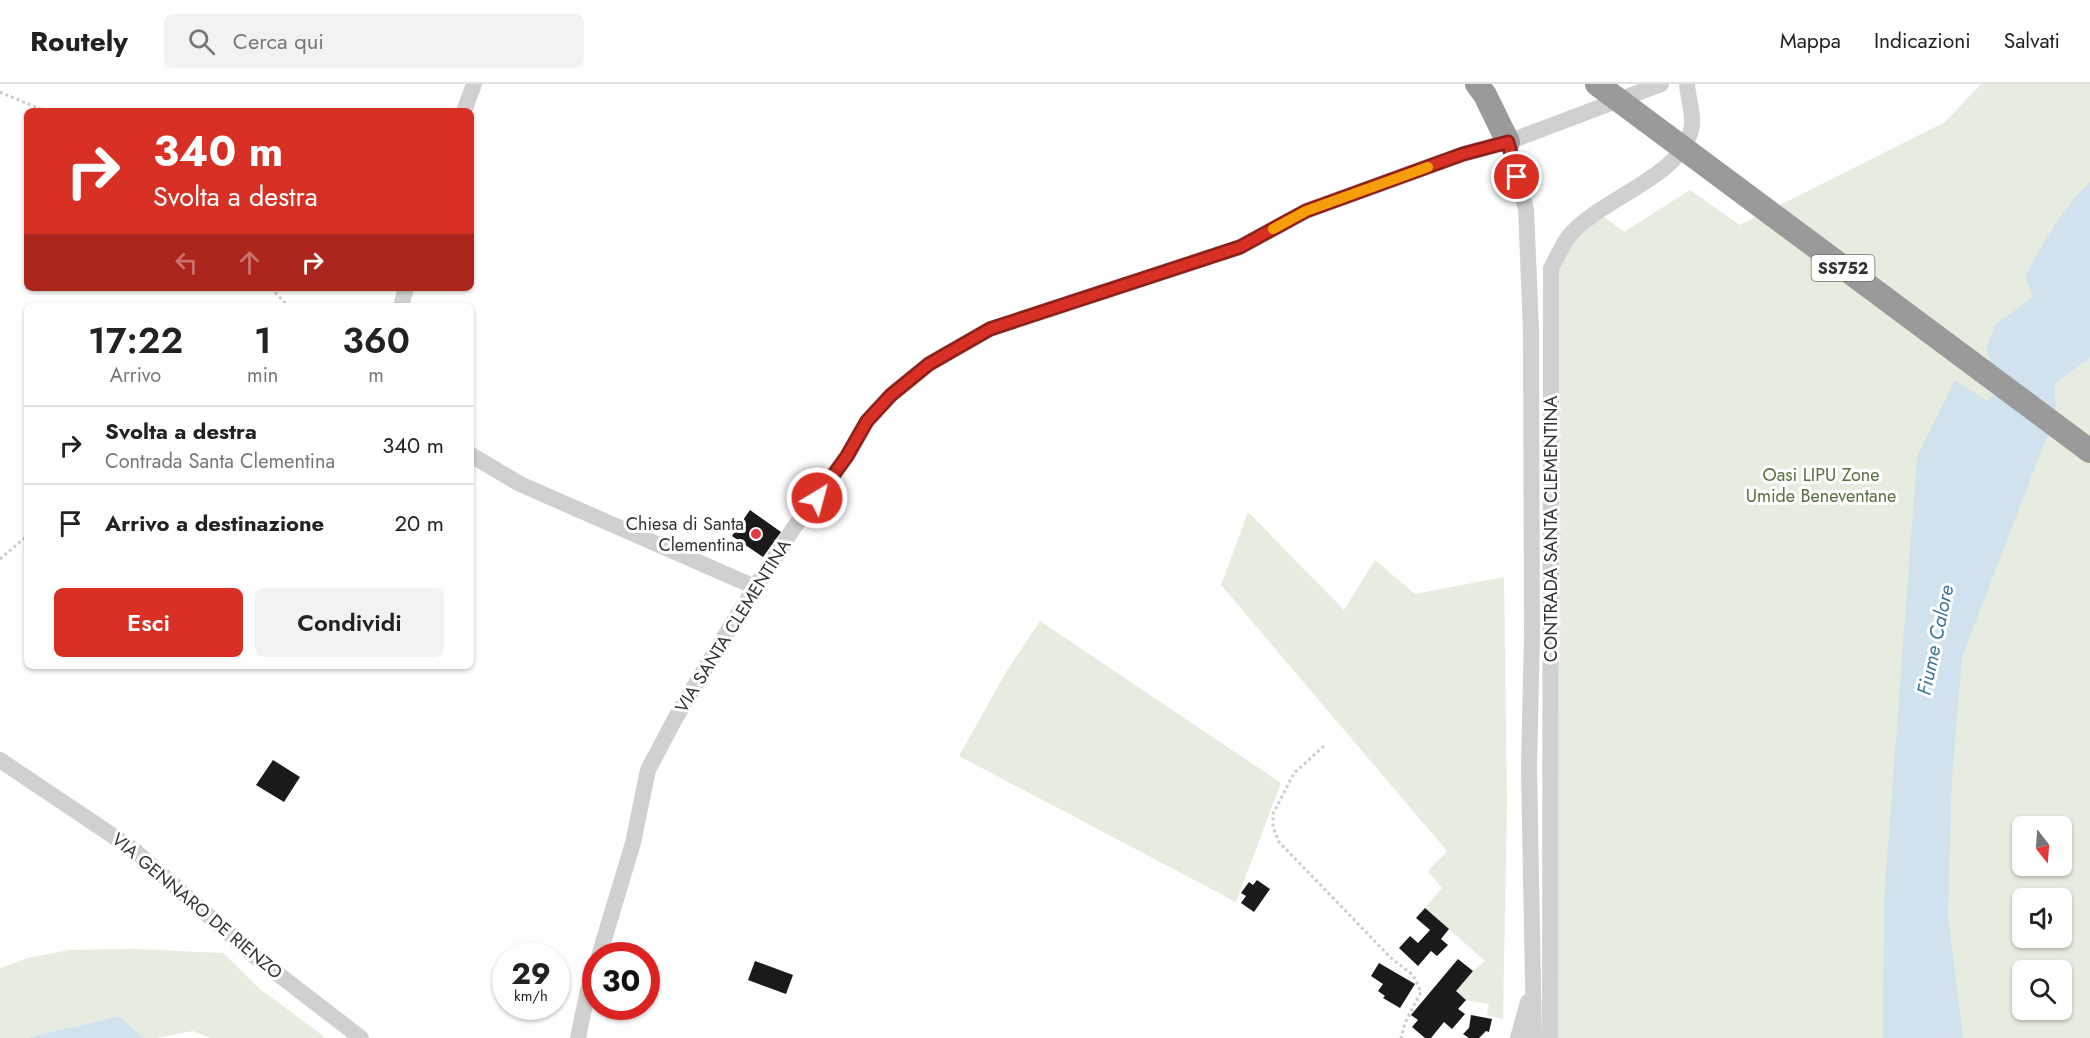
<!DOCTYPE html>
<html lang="it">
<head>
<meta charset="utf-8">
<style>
	:root { --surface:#fff; --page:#f2f2f2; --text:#222; --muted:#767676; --line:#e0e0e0; --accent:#d93025 }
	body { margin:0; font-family:Jost,sans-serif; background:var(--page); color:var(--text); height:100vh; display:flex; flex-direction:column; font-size:22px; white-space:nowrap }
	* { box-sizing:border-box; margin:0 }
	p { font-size:20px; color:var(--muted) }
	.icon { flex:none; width:33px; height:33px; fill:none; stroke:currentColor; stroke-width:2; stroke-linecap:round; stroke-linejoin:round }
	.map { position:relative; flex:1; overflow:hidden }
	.drawer { position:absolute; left:24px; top:219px; width:450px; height:366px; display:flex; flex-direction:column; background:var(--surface); border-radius:9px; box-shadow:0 2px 4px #0004 }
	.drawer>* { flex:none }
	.hud { position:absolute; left:24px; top:24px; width:450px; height:183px; border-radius:9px; box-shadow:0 2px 4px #0004; background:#d93025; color:#fff; overflow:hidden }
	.needle { width:39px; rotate:163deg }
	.controls { position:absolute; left:2012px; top:732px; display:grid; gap:12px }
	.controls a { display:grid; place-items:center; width:60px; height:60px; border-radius:9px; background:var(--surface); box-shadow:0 2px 4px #0004; font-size:30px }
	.speed { position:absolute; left:492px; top:858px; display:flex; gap:12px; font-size:30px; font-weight:700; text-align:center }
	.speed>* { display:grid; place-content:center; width:78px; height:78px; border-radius:50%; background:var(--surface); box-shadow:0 2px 4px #0004; line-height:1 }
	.speed small { font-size:15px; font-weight:400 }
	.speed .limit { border:9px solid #d22; background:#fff; color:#111 }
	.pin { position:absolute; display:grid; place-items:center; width:51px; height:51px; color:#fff; margin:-26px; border:3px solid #fff; border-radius:50%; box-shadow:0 2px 6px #0007 }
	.me { position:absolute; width:66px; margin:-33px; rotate:37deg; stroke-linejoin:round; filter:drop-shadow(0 0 4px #0008) }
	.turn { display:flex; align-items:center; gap:21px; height:126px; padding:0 30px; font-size:27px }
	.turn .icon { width:78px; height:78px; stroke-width:2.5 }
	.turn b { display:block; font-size:42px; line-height:51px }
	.lanes { display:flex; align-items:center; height:57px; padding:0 30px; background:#0003; justify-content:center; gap:30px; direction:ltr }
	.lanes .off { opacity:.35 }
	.eta { display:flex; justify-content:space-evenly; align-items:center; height:102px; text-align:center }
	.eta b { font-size:36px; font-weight:600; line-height:42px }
	.action { display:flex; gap:12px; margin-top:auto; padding:12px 30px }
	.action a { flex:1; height:69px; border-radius:9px; background:var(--accent); color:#fff; font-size:24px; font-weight:600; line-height:69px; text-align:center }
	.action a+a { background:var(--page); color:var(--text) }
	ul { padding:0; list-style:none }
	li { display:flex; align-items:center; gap:18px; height:78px; padding:0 30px; border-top:2px solid var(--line) }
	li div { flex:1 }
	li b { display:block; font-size:22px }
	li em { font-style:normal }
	header { display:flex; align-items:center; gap:36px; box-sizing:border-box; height:84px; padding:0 30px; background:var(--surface); border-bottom:2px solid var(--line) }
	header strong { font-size:28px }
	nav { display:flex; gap:33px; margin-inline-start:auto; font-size:21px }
	.search { width:420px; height:54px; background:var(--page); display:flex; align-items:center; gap:15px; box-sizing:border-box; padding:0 21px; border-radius:9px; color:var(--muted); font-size:22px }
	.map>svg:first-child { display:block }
	.green { fill:#e6ecdf; fill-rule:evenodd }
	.water { fill:#cfe2ee }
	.building { fill:#1a1a1a }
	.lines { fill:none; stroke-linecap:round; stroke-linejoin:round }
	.path { stroke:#cdcdcd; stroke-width:3; stroke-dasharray:3 3; stroke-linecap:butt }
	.minor { stroke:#d0d0d0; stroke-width:16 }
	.highway { stroke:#9a9a9a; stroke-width:24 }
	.highway-bridge { stroke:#9a9a9a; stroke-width:24 }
	.route-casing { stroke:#8d1f18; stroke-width:15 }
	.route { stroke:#d93025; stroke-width:10 }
	.slow { stroke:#f59e0b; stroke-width:10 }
	.poi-dot { fill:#e63946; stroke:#fff; stroke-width:2 }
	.labels { text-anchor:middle; stroke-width:6; stroke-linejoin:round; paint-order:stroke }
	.shield { fill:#fff; stroke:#707070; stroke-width:1.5 }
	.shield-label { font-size:16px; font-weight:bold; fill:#333 }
	.park-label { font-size:18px; fill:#56703f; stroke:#fff }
	.poi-label { font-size:18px; fill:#333; stroke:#fff; text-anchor:end }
	.street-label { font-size:18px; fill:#333; stroke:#fff }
	.water-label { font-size:20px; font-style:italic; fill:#3f7597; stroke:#fff }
</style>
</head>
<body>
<header>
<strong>Routely</strong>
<div class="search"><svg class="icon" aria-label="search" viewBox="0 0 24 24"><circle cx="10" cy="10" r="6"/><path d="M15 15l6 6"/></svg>Cerca qui</div>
<nav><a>Mappa</a><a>Indicazioni</a><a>Salvati</a></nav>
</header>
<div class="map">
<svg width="2090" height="954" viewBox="0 0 2090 954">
	<rect width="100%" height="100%" fill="#fff"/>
	<path class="green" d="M1981 0H2090V954H1552L1550 192 1566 160 1603 132 1624 148 1690 106 1740 141 1945 38ZM2022 742H2061V782H2022ZM2022 814H2061V854H2022ZM2022 886H2061V926H2022Z
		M1248 428 1344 526 1375 476 1415 510 1504 493 1507 719 1503 935 1487 931 1489 920 1466 916 1456 907 1473 887 1485 877 1425 824 1442 804 1428 787 1447 767 1221 501Z
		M1040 537 1281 699 1236 818 959 672 1005 590Z
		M133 865 223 869 260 905 326 954H210L193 947 157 954H144L119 932 27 954H0V884L28 874 69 866Z"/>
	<path class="water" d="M2090 98V273L2055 300 2056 343 2046 355 1962 573 1952 694 1948 831 1963 954H1883L1884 816 1917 373 1955 296 1987 317 2000 304 1986 264 1996 240 2033 213 2025 192C2043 160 2063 123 2090 98Z
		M119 932 144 954H27Z"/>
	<path class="building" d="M750 426 781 448 763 473 732 452Z
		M273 676 300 693 284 718 256 701Z
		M1257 796 1270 805 1254 828 1241 819 1246 812 1241 809 1249 798 1253 801Z
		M1425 824 1449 845 1441 855 1448 861 1437 872 1431 867 1418 882 1399 864 1410 852 1418 859 1430 846 1416 834Z
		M1458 875 1473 887 1456 907 1466 916 1458 925 1465 930 1452 945 1444 938 1431 954H1425L1412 943 1418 936 1411 931Z
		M755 877 793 891 786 910 748 896Z
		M1379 879 1415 900 1400 924 1383 914 1385 912 1378 907 1383 900 1371 892Z
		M1471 931 1492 935 1489 948 1486 947 1479 954H1469L1463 950 1469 944Z"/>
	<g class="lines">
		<path class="path" d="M0 8 45 27
			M271 204 288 222
			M0 475 27 452
			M1324 662 1294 689 1273 730V743L1279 758 1391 874 1413 891 1421 908 1405 939 1401 954"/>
		<path class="minor" d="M464 27 474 0
			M1508 58 1526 125 1531 245 1532 549 1529 683 1534 954
			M401 222 406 204
			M471 371 520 400 755 503
			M0 676 134 766 252 870 361 954
			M599 872 633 759 648 686 676 633 740 527 793 445 847 372 867 337 891 311 929 280 990 245 1240 163 1306 127 1463 70 1508 58 1661 0
			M578 954 587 910 596 882
			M1518 954 1528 918
			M1550 954 1551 184C1557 174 1562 161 1569 152 1601 113 1685 93 1692 41 1693 28 1688 13 1687 0"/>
		<path class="highway" d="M1477 0 1485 11 1508 58"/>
		<path class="highway-bridge" d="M1597 0 2090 367"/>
	</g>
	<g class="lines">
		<defs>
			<path id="route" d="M817 414 847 372 867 337 891 311 929 280 990 245 1240 163 1306 127 1463 70 1508 58 1517 93"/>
		</defs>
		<use href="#route" class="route-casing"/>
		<use href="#route" class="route"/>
		<path class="slow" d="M1273 145 1306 127 1428 83"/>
	</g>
	<circle class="poi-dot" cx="756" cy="450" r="6"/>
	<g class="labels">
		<rect class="shield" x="1811.5" y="171" width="63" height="26" rx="4.5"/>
		<g class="shield-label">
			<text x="1843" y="190">SS752</text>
		</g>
		<g class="park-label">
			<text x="1821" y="397">Oasi LIPU Zone<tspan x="1821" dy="21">Umide Beneventane</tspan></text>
		</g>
		<g class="poi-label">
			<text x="744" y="446">Chiesa di Santa<tspan x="744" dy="21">Clementina</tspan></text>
		</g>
		<g class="street-label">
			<text transform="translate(1551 445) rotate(-90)" y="6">CONTRADA SANTA CLEMENTINA</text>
			<text transform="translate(733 542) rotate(-58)" y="6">VIA SANTA CLEMENTINA</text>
			<text transform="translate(197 822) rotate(40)" y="6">VIA GENNARO DE RIENZO</text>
		</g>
		<g class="water-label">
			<text transform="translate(1935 556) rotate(-78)" y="7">Fiume Calore</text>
		</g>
	</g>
</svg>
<div class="controls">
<a><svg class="needle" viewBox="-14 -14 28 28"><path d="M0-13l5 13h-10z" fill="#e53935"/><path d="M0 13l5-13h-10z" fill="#767676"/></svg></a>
<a><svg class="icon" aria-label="sound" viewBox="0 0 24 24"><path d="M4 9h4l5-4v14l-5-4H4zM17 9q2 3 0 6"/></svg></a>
<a><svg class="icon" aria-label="search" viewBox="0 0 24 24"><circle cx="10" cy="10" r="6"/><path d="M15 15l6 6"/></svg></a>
</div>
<div class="speed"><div>29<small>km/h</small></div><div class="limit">30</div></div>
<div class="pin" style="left:1517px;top:93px;background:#d93025"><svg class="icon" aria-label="arrive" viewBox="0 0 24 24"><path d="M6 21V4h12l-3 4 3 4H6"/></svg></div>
<svg class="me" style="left:817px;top:414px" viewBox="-20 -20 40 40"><circle r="17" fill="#d93025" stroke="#fff" stroke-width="3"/><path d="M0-11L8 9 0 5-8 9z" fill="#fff"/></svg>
<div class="hud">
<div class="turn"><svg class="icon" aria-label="right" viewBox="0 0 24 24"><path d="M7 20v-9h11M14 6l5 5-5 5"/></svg><div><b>340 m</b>Svolta a destra</div></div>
<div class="lanes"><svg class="icon off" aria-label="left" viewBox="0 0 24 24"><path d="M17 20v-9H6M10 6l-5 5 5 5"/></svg><svg class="icon off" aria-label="ahead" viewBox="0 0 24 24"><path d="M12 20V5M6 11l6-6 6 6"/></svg><svg class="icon" aria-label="right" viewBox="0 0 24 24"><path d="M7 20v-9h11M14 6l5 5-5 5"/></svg></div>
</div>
<section class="drawer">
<div class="eta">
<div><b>17:22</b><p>Arrivo</p></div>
<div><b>1</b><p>min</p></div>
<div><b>360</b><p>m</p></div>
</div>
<ul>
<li><svg class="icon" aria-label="right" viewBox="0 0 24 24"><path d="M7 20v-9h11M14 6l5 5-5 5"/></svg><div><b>Svolta a destra</b><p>Contrada Santa Clementina</p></div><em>340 m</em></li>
<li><svg class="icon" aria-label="arrive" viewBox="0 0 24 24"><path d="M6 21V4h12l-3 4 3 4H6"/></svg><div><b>Arrivo a destinazione</b></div><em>20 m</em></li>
</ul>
<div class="action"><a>Esci</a><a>Condividi</a></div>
</section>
</div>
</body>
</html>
